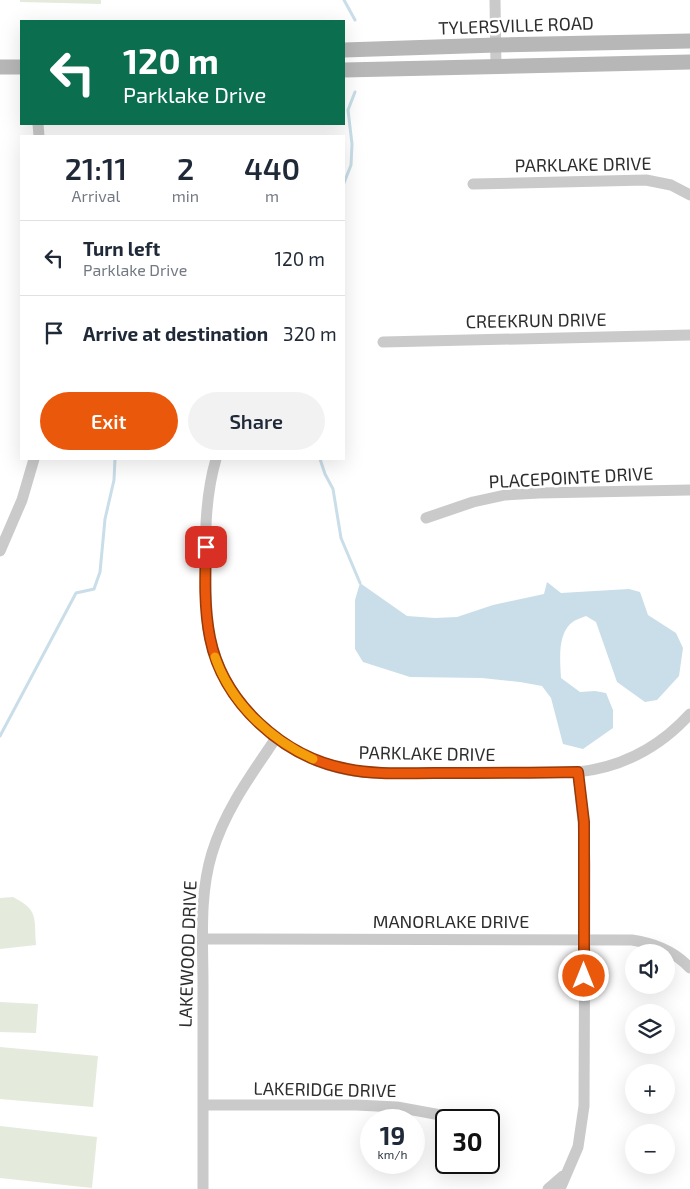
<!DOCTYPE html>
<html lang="en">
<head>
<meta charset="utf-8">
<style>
	:root { --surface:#fff; --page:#f2f2f3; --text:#1f2937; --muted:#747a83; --line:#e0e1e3; --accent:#ea580c }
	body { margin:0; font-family:"Exo 2",sans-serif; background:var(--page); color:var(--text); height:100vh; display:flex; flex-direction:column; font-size:19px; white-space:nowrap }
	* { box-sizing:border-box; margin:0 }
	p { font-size:16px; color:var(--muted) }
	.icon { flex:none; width:28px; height:28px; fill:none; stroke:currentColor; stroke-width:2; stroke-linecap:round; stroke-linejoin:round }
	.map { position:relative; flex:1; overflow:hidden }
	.side { position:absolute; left:20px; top:135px; width:325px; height:325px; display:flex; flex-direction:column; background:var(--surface); border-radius:0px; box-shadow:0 5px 20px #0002 }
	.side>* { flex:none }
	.guide { position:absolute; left:20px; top:20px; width:325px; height:105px; border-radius:0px; box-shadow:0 5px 20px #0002; background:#0b6e4f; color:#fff; overflow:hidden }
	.controls { position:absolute; left:625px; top:944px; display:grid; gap:10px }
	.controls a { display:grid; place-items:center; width:50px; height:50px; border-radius:50%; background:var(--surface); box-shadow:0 5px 20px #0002; font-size:25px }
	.speed { position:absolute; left:360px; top:1109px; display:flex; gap:10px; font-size:25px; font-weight:700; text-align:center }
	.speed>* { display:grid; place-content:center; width:65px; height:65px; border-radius:50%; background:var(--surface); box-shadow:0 5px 20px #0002; line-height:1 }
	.speed small { font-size:12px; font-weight:400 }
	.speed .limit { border:2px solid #111; border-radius:8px; background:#fff; color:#111 }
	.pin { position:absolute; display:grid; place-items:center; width:42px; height:42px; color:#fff; margin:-21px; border-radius:10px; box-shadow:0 2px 8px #0006 }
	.me { position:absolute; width:55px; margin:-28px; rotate:0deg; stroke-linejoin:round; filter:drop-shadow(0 0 4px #0008) }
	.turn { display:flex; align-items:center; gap:18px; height:105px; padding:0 20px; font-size:22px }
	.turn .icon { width:65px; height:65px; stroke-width:2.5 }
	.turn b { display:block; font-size:35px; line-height:42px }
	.eta { display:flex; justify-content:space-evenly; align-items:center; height:85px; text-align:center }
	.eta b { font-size:30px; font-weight:600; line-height:35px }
	.cta { display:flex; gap:10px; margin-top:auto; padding:10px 20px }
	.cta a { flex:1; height:58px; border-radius:30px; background:var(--accent); color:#fff; font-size:20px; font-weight:600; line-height:58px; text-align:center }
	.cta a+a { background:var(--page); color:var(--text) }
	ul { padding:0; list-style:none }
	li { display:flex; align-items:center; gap:15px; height:75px; padding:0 20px; border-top:1px solid var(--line) }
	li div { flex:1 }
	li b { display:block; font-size:19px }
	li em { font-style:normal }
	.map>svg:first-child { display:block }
	.green { fill:#e4eadc }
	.water { fill:#c9dee8 }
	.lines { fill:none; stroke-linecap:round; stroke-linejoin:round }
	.stream { stroke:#c9dee8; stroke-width:3 }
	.street { stroke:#cacaca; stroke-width:11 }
	.secondary { stroke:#b7b7b7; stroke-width:15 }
	.route-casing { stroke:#983908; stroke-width:12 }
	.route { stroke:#ea580c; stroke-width:9 }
	.slow { stroke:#f59e0b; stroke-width:9 }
	.labels { text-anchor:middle; stroke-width:5; stroke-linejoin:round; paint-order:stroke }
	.street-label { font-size:18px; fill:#2d2d2d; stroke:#fff }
</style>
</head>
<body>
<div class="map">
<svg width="690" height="1189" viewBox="0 0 690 1189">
	<rect width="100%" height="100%" fill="#fff"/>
	<path class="green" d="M20 0H101V4L20 2Z
		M13 897C39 910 34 918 36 945L0 949V898Z
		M0 1002 38 1004 36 1033 0 1032Z
		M0 1047 98 1056 93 1107 0 1099Z
		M0 1126 97 1137 92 1188 0 1178Z"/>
	<path class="water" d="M547 582 561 593 629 589 640 592 648 615 676 633 683 648 679 676 657 700 645 702 617 682 596 622 586 616C582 618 577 619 574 621 557 632 560 659 561 678L580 692 595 691 606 693 613 710V728L583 749 563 744 551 698 542 686 520 682 482 678 410 677 363 662 355 649V600L360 583 407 616 435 618 457 617 493 605 544 594Z"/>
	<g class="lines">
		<path class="stream" d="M344 0 355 20
			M344 183 351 165 352 144 348 110 355 92
			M320 459 325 474 333 489 341 538 360 583
			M0 736 76 593 94 589 100 572 105 519 114 480 115 459"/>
		<path class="street" d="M495 0 496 67
			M38 124 39 136
			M473 184 646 180 671 185 690 195
			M383 342 690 335
			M216 459C204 500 205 544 206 586 206 607 206 627 212 646 230 708 284 758 348 770 376 775 406 773 435 773 483 773 531 773 578 772 623 767 660 747 690 714
			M426 518 473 502 505 495 539 493 690 490
			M0 551 22 500 34 459
			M203 939 632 940C654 943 674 951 690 968
			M203 1105H356L397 1107 446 1116
			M203 1189C203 1121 203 1053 203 985 203 942 199 895 212 853 225 810 251 775 276 738
			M548 1189 563 1176
			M560 1189 578 1147 584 1106 585 864 583 822 578 772"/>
		<path class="secondary" d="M344 50 496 45 690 41
			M0 67H21
			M344 70 690 62"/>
	</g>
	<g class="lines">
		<defs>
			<path id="route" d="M206 547C205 577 204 608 210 638 223 703 283 757 347 769 376 775 405 773 434 773 482 773 530 773 578 772L584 822V976"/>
		</defs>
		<use href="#route" class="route-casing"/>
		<use href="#route" class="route"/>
		<path class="slow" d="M215 657C231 703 269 739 313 759"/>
	</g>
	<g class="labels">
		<g class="street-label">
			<text transform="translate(516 26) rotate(-2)" y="6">TYLERSVILLE ROAD</text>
			<text transform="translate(583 165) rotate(-1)" y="6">PARKLAKE DRIVE</text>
			<text transform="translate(536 321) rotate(-1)" y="6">CREEKRUN DRIVE</text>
			<text transform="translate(571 478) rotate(-3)" y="6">PLACEPOINTE DRIVE</text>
			<text transform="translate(427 754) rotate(1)" y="6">PARKLAKE DRIVE</text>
			<text x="451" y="928">MANORLAKE DRIVE</text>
			<text transform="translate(188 954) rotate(-88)" y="6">LAKEWOOD DRIVE</text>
			<text transform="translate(325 1090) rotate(1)" y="6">LAKERIDGE DRIVE</text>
		</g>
	</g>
</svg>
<div class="controls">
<a><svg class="icon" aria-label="sound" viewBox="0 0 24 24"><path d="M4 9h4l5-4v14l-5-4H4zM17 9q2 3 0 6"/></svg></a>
<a><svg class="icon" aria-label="layers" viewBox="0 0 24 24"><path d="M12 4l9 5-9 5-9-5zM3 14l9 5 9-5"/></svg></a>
<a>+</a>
<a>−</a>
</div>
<div class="speed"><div>19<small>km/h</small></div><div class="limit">30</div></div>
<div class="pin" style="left:206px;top:547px;background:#d93025"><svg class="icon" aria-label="arrive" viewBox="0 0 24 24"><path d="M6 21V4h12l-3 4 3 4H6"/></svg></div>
<svg class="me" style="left:584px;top:976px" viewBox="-20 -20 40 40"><circle r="17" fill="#ea580c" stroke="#fff" stroke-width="3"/><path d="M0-11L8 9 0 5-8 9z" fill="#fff"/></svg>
<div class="guide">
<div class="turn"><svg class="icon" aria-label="left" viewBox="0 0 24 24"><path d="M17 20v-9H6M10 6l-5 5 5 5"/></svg><div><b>120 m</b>Parklake Drive</div></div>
</div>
<section class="side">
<div class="eta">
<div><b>21:11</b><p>Arrival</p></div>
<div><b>2</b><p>min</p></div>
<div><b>440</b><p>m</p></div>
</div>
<ul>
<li><svg class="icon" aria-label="left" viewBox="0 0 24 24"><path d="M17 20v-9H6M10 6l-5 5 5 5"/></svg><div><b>Turn left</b><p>Parklake Drive</p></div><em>120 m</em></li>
<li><svg class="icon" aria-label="arrive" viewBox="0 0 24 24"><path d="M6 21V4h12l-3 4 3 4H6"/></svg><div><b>Arrive at destination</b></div><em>320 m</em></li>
</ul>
<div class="cta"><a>Exit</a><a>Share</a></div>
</section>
</div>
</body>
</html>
